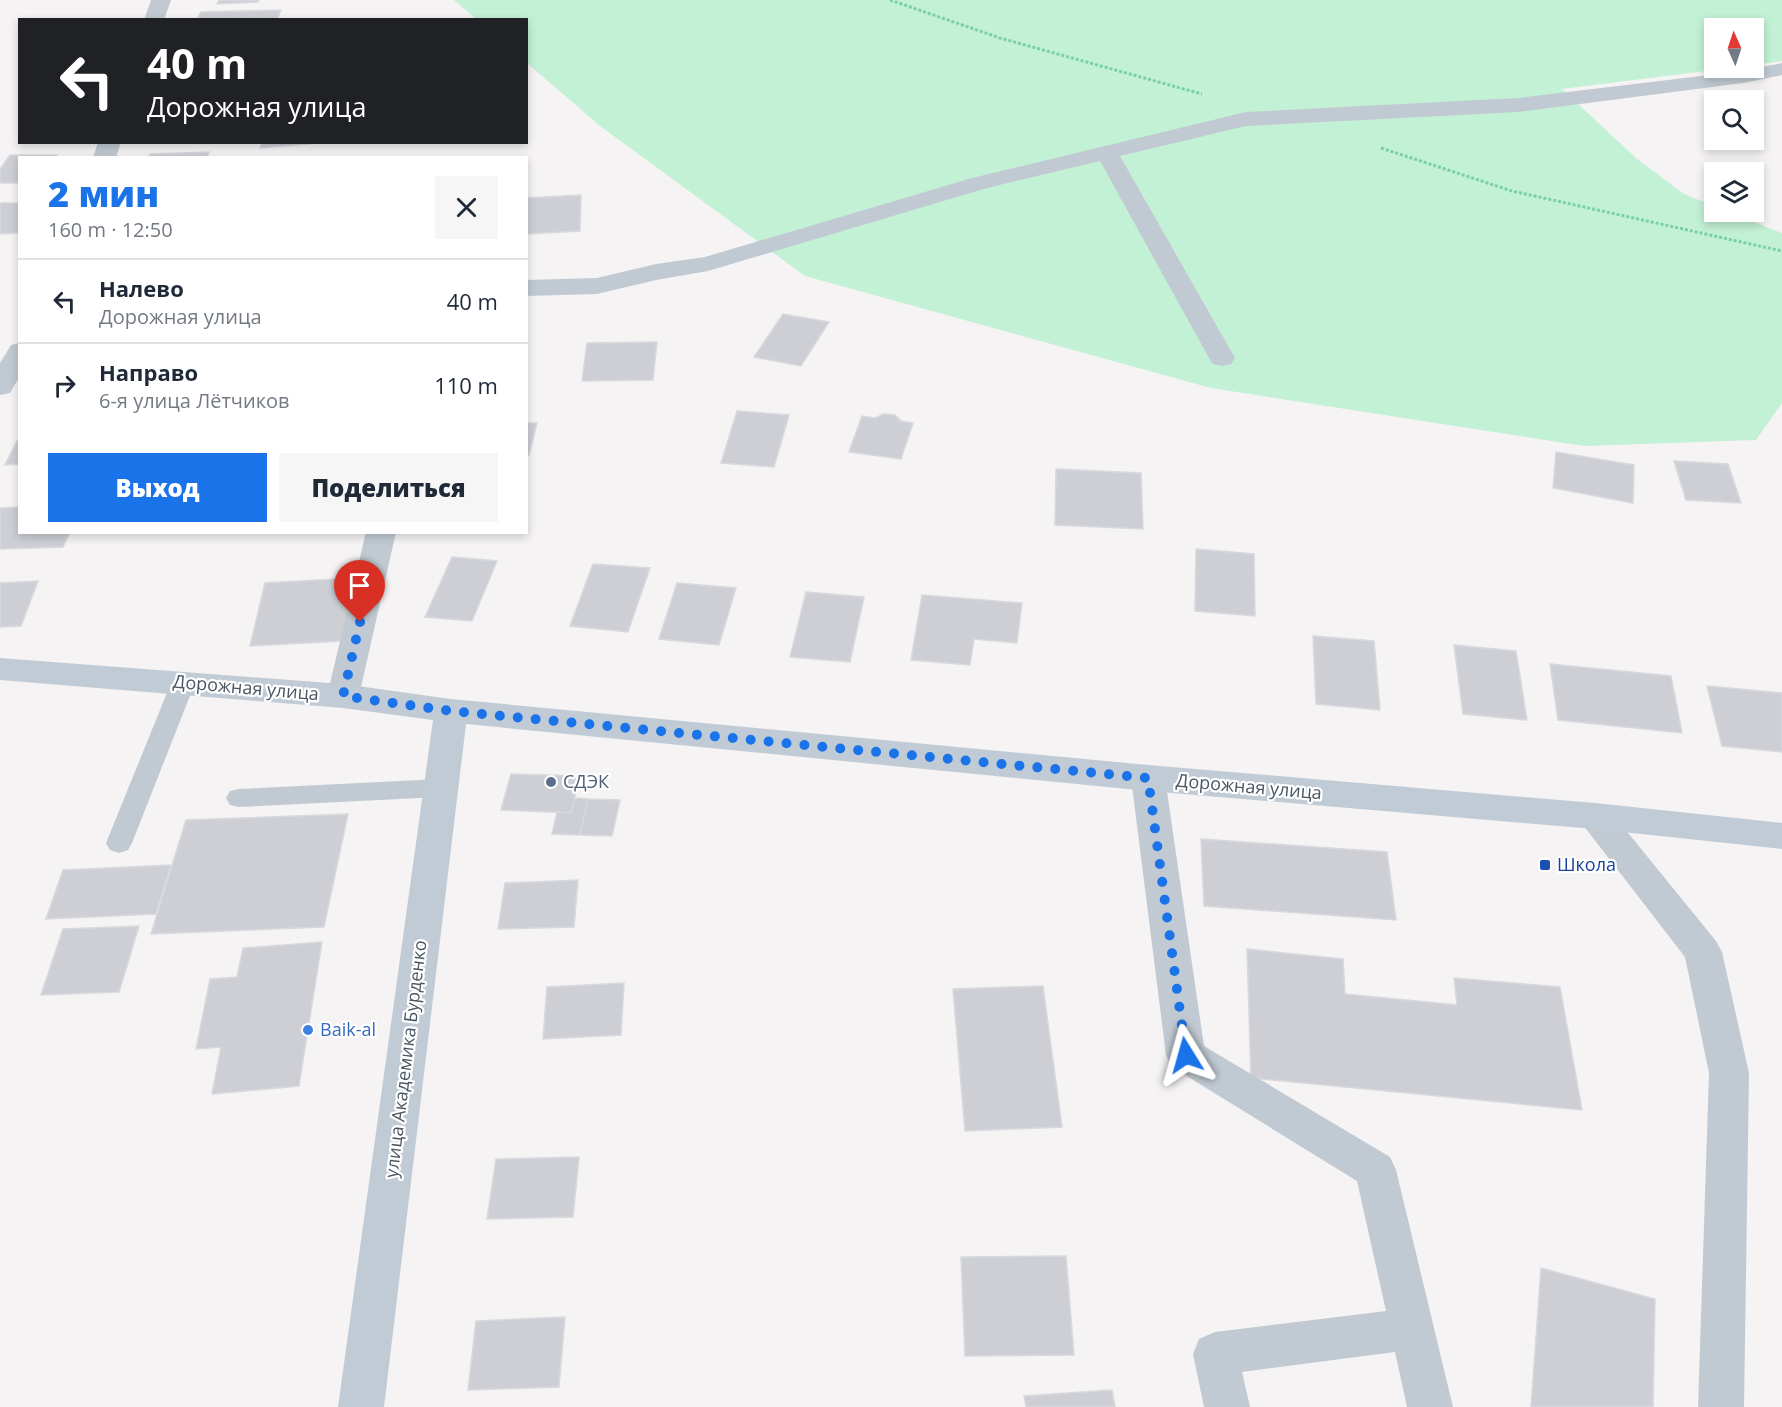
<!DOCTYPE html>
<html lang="ru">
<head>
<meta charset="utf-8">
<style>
	:root { --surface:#fff; --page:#f6f6f7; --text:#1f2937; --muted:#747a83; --line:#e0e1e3; --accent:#1a73e8 }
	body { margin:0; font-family:"Open Sans",sans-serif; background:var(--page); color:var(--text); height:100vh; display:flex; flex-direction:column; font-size:22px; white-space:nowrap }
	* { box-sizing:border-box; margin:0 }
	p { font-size:20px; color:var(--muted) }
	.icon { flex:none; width:33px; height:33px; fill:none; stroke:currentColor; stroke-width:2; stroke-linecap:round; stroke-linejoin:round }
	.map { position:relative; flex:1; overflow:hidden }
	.panel { position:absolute; left:18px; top:156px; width:510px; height:378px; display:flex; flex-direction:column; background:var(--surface); border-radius:0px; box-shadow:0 3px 9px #0003 }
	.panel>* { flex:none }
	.banner { position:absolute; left:18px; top:18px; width:510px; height:126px; border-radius:0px; box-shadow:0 3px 9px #0003; background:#202124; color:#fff; overflow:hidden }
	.needle { width:39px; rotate:357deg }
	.fabs { position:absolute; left:1704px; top:18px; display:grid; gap:12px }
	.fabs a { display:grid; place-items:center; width:60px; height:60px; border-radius:0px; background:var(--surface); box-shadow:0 3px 9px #0003; font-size:30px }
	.pin { position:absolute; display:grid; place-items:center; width:51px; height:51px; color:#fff; margin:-62px -26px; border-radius:50% 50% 50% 0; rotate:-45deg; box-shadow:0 0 6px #0007 }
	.pin .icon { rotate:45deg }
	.me { position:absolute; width:66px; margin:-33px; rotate:352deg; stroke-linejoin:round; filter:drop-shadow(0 0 4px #0008) }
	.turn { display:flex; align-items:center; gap:21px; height:126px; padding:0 30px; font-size:27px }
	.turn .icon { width:78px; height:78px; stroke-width:2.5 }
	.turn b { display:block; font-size:42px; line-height:51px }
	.round { display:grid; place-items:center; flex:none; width:63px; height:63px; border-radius:0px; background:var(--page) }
	.summary { display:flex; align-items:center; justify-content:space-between; height:102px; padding:0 30px }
	h1 { font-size:36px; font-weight:800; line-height:45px; color:var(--accent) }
	.button { display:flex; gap:12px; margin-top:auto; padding:12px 30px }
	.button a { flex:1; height:69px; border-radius:0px; background:var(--accent); color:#fff; font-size:24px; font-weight:800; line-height:69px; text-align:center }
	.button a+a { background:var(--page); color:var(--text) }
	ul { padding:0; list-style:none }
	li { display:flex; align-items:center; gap:18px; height:84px; padding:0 30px; border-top:2px solid var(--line) }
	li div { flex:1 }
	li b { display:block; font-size:22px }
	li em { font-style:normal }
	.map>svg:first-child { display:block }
	.green { fill:#c3f1d5 }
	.building { fill:#cdcfd5; stroke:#d7d9de; stroke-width:1.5 }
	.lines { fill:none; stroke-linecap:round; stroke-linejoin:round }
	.path { stroke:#7ad0a6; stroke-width:3; stroke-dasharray:3 2; stroke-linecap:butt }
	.lane { fill:#c1cad2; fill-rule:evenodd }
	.street { fill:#c1cad2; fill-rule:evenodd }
	.secondary { fill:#c1cbd6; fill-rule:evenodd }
	.route { stroke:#1a73e8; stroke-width:10; stroke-dasharray:0 18 }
	.service-dot { fill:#5c6f8a; stroke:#fff; stroke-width:2 }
	.transit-dot { fill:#1a4fb4; stroke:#fff; stroke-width:2 }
	.shop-dot { fill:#3f7fe0; stroke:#fff; stroke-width:2 }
	.labels { text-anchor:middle; stroke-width:4.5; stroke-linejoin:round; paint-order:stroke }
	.street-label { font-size:18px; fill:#4a5661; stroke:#fff }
	.service-label { font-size:18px; fill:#4e5e75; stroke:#fff; text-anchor:start }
	.transit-label { font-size:18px; fill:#164399; stroke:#fff; text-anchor:start }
	.shop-label { font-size:18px; fill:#366cbe; stroke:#fff; text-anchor:start }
</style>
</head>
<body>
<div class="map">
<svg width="1782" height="1407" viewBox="0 0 1782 1407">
	<rect width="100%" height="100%" fill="#f5f3f3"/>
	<path class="green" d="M454 0H1782V61L1754 65V28H1714V68H1730L1562 89 1637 159 1684 194 1714 206V212H1729L1782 233V403L1756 440 1584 446 1211 388 805 276 600 126 527 63 526 20 476 19Z"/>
	<path class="building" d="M219 0H259L258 2 217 4Z
		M281 10 277 20H197L201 12Z
		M262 142H329L260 148Z
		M209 152 207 158H148L150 154Z
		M10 155H57L55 158H20V183H0V169Z
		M581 195 580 231 526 234V198Z
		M0 203H20V230L17 233 0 234Z
		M783 314 829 322 801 366 754 357Z
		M657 342 653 380 582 381 587 343Z
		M737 411 789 415 774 467 721 463Z
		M884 414 895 415 901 421 913 423 901 459 849 452 862 416 875 418Z
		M526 423H537L529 455H526Z
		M17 441H20V464L5 465Z
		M1556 452 1634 465 1633 503 1553 488Z
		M1674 461 1728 464 1741 503 1686 500Z
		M1056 469 1141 473 1143 529 1055 525Z
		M20 507V532H70L63 547 0 549V508Z
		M1196 549 1254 554 1255 616 1195 611Z
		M452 557 497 561 472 621 425 617Z
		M593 564 650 568 628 632 570 626Z
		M354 578 343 641 250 646 265 583Z
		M38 581 21 626 0 627V583Z
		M677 583 736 588 719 645 659 639Z
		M806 592 864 597 850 662 790 657Z
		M922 595 1022 603 1017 643 974 639 970 665 911 660Z
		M1313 636 1374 641 1380 710 1316 704Z
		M1454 645 1516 651 1527 720 1463 714Z
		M1550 664 1671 676 1682 733 1558 720Z
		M1707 686 1782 693V752L1722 746Z
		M511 774 580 776 571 813 501 810Z
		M575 798 588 799 580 835 552 834 557 812 571 813Z
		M588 799 620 800 612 836 580 835Z
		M348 814 324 927 151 934 186 820Z
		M1201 839 1387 852 1396 920 1204 906Z
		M171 865 156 914 46 919 63 870Z
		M578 880 574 927 498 929 505 883Z
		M139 926 119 992 41 995 63 929Z
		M322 942 299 1086 212 1094 221 1047 196 1049 210 979 237 977 243 948Z
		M1247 949 1343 959 1345 994 1457 1005 1454 978 1560 987 1582 1110 1251 1078Z
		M624 983 621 1035 543 1039 547 987Z
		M1043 986 1062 1127 965 1131 953 989Z
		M579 1157 573 1217 487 1219 496 1159Z
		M1066 1256 1074 1355 965 1356 961 1257Z
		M1541 1268 1655 1299 1653 1407H1531Z
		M565 1317 559 1387 468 1390 476 1321Z
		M1112 1390 1115 1407H1026L1024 1396Z"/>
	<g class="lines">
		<path class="path" d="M890 0 1000 38 1202 94
			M1381 148 1512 191 1782 251"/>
		<path class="lane" d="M183 675 191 677 195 683 132 843 128 850 119 853 110 850 106 843 171 683 175 677Z
			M440 779 449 781 453 788 449 795 440 797 239 807 230 805 226 798 230 791 239 789Z"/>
		<path class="street" d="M151 0H171L164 20H144Z
			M1782 63V75L1743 83 1518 112 1246 126 1120 156 1235 358 1231 364 1222 366 1213 364 1209 358 1100 161 987 188 708 271 656 280 597 294 526 296V280L597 278 656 264 705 257 972 178 1246 112 1518 98 1743 71Z
			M98 142H121L116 158H93Z
			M20 343V376L10 393 0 395V363L11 345Z
			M366 532H396L359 696 355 704 343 708 331 704 327 696Z
			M1148 765 1160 769 1165 778 1204 1046 1390 1157 1396 1170 1453 1407H1407L1395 1352 1242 1372 1250 1407H1204L1193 1354 1199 1339 1215 1332 1386 1311 1357 1181 1172 1067 1166 1055 1131 778 1136 769Z
			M1595 803 1607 807 1716 941 1722 952 1749 1073 1744 1407H1698L1709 1073 1685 957 1583 825 1577 816 1583 807Z"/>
		<path class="secondary" d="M0 658 343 684 451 699 1148 765 1595 803 1782 823V849L1595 829 1148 791 466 724 384 1407H338L433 720 343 708 0 680Z"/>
	</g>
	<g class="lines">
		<path class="route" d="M360 622 343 696 451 711 1148 778 1186 1055"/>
	</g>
	<circle class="service-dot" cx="551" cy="782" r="6"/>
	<rect class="transit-dot" x="1539" y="859" width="12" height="12" rx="3"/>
	<circle class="shop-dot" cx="308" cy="1030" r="6"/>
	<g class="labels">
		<g class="street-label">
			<text transform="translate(246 688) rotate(5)" y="6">Дорожная улица</text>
			<text transform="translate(1249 787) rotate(5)" y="6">Дорожная улица</text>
			<text transform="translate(406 1059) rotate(-83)" y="6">улица Академика Бурденко</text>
		</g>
		<g class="service-label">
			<text x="563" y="788">СДЭК</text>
		</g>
		<g class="transit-label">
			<text x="1557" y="871">Школа</text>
		</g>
		<g class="shop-label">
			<text x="320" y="1036">Baik-al</text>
		</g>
	</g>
</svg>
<div class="fabs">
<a><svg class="needle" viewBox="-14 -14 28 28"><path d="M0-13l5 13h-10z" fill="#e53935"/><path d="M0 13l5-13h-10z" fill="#747a83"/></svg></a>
<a><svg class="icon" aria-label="search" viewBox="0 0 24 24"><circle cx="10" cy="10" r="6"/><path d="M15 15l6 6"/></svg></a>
<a><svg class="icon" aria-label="layers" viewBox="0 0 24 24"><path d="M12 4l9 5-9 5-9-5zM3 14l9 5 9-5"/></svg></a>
</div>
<div class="pin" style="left:360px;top:622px;background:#d93025"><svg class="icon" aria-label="arrive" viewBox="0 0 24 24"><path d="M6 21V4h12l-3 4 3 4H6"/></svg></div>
<svg class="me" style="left:1186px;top:1055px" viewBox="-20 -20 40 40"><path d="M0-17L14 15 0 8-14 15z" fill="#1a73e8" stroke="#fff" stroke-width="4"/></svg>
<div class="banner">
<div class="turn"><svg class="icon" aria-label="left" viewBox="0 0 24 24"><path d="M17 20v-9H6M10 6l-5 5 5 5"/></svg><div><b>40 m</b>Дорожная улица</div></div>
</div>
<section class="panel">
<div class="summary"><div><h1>2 мин</h1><p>160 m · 12:50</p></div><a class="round"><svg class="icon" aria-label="close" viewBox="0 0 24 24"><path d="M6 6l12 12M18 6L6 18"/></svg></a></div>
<ul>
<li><svg class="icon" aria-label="left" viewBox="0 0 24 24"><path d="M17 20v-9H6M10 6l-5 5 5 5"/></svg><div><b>Налево</b><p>Дорожная улица</p></div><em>40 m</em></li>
<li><svg class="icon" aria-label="right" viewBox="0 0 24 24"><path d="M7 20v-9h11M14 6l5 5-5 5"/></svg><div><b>Направо</b><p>6-я улица Лётчиков</p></div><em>110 m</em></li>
</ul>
<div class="button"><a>Выход</a><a>Поделиться</a></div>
</section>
</div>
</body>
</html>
